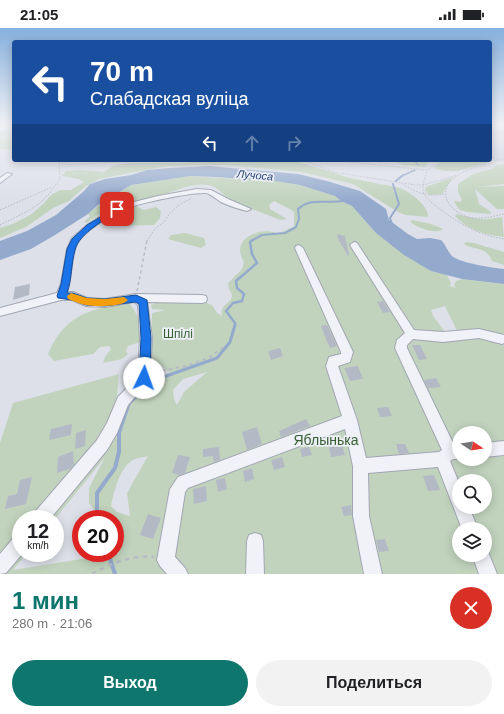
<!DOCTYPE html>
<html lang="ru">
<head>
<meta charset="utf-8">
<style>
	:root { --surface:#fff; --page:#f2f2f2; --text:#202124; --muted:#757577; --accent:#0f766e }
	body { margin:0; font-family:Arial,sans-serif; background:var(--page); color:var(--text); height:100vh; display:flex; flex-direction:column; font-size:15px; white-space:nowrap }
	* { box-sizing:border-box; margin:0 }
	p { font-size:13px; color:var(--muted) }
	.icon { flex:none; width:22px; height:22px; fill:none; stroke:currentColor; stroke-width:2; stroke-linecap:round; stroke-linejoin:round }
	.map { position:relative; height:546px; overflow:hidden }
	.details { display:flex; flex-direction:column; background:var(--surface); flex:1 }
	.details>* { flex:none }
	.guide { position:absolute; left:12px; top:12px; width:480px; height:122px; border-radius:4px; box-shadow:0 2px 10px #0003; background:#1a4fa0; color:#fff; overflow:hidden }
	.needle { width:26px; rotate:102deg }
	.buttons { position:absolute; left:452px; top:398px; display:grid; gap:8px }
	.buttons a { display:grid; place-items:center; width:40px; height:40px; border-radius:50%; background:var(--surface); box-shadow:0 2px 10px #0003; font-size:20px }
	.speed { position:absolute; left:12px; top:482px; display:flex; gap:8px; font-size:20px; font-weight:700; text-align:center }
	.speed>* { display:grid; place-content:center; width:52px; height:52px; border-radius:50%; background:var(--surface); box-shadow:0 2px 10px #0003; line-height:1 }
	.speed small { font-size:10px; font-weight:400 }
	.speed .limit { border:6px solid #d22; background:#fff; color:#111 }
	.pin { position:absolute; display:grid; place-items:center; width:34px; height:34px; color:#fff; margin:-17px; border-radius:8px; box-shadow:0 2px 6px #0006 }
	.me { position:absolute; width:44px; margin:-22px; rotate:3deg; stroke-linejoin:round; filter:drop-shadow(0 0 3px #0008) }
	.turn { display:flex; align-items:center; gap:14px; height:84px; padding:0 12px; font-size:18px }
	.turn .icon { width:52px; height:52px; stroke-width:2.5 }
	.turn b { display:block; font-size:28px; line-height:34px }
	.lanes { display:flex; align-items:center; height:38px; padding:0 12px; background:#0003; justify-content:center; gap:20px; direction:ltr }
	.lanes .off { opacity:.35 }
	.round { display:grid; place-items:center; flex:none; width:42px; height:42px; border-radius:21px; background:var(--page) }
	.summary { display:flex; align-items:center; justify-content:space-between; height:68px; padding:0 12px }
	h1 { font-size:24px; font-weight:700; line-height:30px; color:var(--accent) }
	.cta { display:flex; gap:8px; margin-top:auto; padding:8px 12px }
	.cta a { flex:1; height:46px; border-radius:24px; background:var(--accent); color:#fff; font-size:16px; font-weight:700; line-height:46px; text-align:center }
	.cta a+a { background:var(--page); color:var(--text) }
	.status { display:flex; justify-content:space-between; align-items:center; height:28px; padding:0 20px; background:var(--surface); direction:ltr }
	.status svg { height:11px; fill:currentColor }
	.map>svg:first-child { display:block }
	.built { fill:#cbcfdb }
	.green { fill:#c1d3bd; fill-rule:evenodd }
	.water { fill:#94aacd }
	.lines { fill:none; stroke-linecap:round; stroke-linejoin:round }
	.stream-far4 { stroke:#94aacd; stroke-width:1.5 }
	.stream-far3 { stroke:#94aacd; stroke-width:2 }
	.stream-far2 { stroke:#94aacd; stroke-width:2.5 }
	.stream-far1 { stroke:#94aacd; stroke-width:3 }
	.stream { stroke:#94aacd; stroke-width:4 }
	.building { fill:#b4b9c6 }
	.minor-casing { stroke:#a2a6b3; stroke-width:2 }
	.path-far3 { stroke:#b7bbc4; stroke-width:1; stroke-dasharray:1.5 1.5; stroke-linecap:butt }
	.path-far2 { stroke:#b7bbc4; stroke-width:1.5; stroke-dasharray:3 3; stroke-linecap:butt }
	.path-far1 { stroke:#b7bbc4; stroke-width:2; stroke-dasharray:3.5 3.5; stroke-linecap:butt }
	.path { stroke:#b7bbc4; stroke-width:2.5; stroke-dasharray:4.5 4.5; stroke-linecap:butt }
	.minor { fill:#f0f2f7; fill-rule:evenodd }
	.route { fill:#1a73e8; stroke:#114b97 }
	.slow { fill:#f59e0b }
	.labels { text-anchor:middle; stroke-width:3.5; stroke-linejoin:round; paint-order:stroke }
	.far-water-label { font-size:11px; font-style:italic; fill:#2b4679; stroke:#edf0f6 }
	.park-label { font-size:12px; fill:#355e31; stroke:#edf0f6 }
	.near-park-label { font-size:14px; fill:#355e31; stroke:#edf0f6 }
</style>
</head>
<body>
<div class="status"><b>21:05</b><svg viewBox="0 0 49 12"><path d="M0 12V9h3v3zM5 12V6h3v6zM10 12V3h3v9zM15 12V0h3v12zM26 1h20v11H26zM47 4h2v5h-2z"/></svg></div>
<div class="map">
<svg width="504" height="546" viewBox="0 0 504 546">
	<rect width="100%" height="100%" fill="#dde0e9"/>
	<path class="built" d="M490 97H504V134L486 132H490Z"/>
	<path class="green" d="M0 97H14V122L0 121Z
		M490 130 493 133 458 143H444L434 140 441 132H490Z
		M198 132H287L299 134 350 150 400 160C410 164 429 178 428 189L405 187 398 184 353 156 301 144 227 137 167 138 99 151 86 158 69 173 53 180 26 199 0 210V200L15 195 32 186 44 175 51 167 60 162H71L84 154 79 151 62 148 66 143 79 142 104 144 114 137 133 135H185Z
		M387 132H427L428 135 425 139 404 137Z
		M504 136V156L476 159 504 158V181H497L475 161 479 176 490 183 491 186C486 186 463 184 460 182 457 180 457 177 454 174L455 173 460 174 462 172 458 164V156L473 146 492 141 497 137Z
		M190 148 275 153 300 157 335 168 341 173 352 178 376 205 431 243 447 247 451 255 450 258 456 260 454 257 456 253 462 251 504 256V546H0V415L13 375 119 346 114 401C128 376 139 351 171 346L161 337 151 335 150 329 151 327 152 285 166 282 152 281 151 277 161 272 201 273 212 277 217 285 222 288C220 280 225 277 231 272L232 266 229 261 228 255 242 241 244 234C233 216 247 205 266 203 270 203 275 205 279 205 283 204 289 200 294 199V184C288 179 281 177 274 173L269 177 270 181 287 191 280 192C264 185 247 180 232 172 223 168 219 159 209 157 192 154 176 163 161 167 135 174 108 177 87 195L84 194 90 188 88 186 98 178 131 157ZM445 278 462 313 435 308 445 304 433 288 431 282ZM207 344 184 364 177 377 174 371 173 362 183 351ZM459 405H485V431H459ZM148 428 127 465 130 488 117 484 111 478C114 464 120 437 135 431 139 430 144 429 148 428ZM105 429 89 460V475L101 491H115V504L119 525 13 542 27 525H21V491H55ZM459 453H485V479H459ZM459 501H485V527H459Z
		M453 149 442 166 430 167 425 163 426 159Z
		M136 178 144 182 156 179 161 183 160 190 154 197 107 198V193C116 185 124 180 136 178Z
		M457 186C477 191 481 193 502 189L504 209C485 207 468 202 455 188Z
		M412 192 431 196 443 201C436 207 416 200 410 193Z
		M185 205 204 210 206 217 201 220 168 211 171 207Z
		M466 214 474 215 504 224V237L492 233C486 218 476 223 464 216Z
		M122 275H129C137 284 145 302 140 314L128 318 126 323 128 326 122 331 103 335 105 329 111 321 109 318 100 319 93 326 54 333 48 326C64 289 85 283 122 275Z"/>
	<path class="water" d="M209 138 298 146 327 153 360 163 386 181 389 192 408 206 417 211 430 210 441 212C446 217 448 224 452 228 460 235 493 240 504 241V256L462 251 431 243 404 227 376 205 352 178 341 173 335 168 300 157 275 153 216 149 190 148 131 157 98 177 88 186 55 207 31 221 0 232V213L27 203 56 187 84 163 90 156 105 151 131 147 147 142 171 140Z"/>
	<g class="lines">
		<path class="stream-far4" d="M414 132 418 137
			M402 148 415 142"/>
		<path class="stream-far3" d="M396 153 403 147
			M392 196 390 190 399 176 393 156
			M251 213 262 207 285 205 296 199 299 191 298 181C311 169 327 176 343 173"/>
		<path class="stream-far2" d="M235 298V295L226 283 233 275 242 273 244 266 237 260 236 253 257 235 252 226 250 214 253 212"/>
		<path class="stream-far1" d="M119 406 129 376 152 353 217 330 230 314 235 297"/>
		<path class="stream" d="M97 491V465L115 440 119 424V405
			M108 525 115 546"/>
	</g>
	<path class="building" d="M490 97H504V107L490 106Z
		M337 206 345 208 349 227 348 228 340 214H339Z
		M30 256 29 267 13 272 15 259Z
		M383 273 390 284 383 285 377 274Z
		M327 297 337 318 330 320 326 311 321 298Z
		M412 317H420L427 331 419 332Z
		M280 320 283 328 271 332 268 323Z
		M358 338 363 351 350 353 344 340Z
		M436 350 441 359 428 360 424 352Z
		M388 379 392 388 380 389 377 380Z
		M306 391 310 398 281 409 279 403Z
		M72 396 71 407 49 412 51 401Z
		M257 399 262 416 247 422 242 404Z
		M86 402 85 418 75 421 76 405Z
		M396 416H405L409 425 399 426Z
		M342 417 345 427 331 429 329 419Z
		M219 419 220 432 213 434V428L203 429V421Z
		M309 419 312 427 302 429 300 421Z
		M73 423 74 437 70 441 57 445 58 429Z
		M178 427 190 429 185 445 180 447 172 445Z
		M282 429 285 439 274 442 271 432Z
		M252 440 254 451 245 454 243 443Z
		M434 447 440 462 428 463 423 448Z
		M32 449 26 476 5 481 8 468 17 466 20 452Z
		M225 450 227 461 218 464 216 452Z
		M206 458 207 473 194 476 193 461Z
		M351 477 352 487 344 488 341 479Z
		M148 486 161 490 153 511 140 507Z
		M385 511 389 523 379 524 376 512Z"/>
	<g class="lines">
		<defs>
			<path id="minor" d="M9 97 14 98 0 104V100Z
				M7 145 12 146 0 155V150Z
				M197 161 211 162 228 171 251 181 247 183C239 181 229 178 221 174 216 171 211 166 206 165 191 164 133 176 119 183 109 188 84 204 78 214 70 227 73 249 67 264H73L87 270 105 271 136 266 202 267 206 268 207 271 206 274 202 275 147 274 152 310 150 350 148 354 128 377 117 405 107 422 50 491H32L34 485 97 412 107 395 118 369 138 348 140 310 138 277 134 274 105 279 86 278 72 272H61L0 288V280L57 265 61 256 67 221 72 210 87 197 114 179 158 168Z
				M354 214 357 215 414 302 443 304 479 301 504 307V315L502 316 479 310 443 314 413 311 407 317V320L454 417H459V431H453L450 433 459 455V479H469L478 501H462L438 439 368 445 369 488 382 546H364L353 488V438L345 401 188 460 185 464 175 529 185 540 188 546H167L160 538 157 532 170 461 178 449 342 388 326 338 329 329 341 326V324L295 220 296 218 299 217 303 220 353 324 350 334 338 338 357 392 366 430 439 424 442 422 395 320 397 312 405 305 350 217Z
				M504 413V427L485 429V415Z
				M255 505 261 507 263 513 264 546H246L247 513 249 507Z
				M21 506V525H23L6 545 0 546V526L15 508Z
				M485 520 487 521 497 546H479L472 527H485Z"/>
		</defs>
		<use href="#minor" class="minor-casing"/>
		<path class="path-far3" d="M490 108 504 109
			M490 130 502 131
			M504 131C487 137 466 139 452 152 435 168 455 188 473 190 484 191 494 188 504 186
			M60 132 59 135 70 137 129 133 191 132
			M303 132 333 144 415 157H423L458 147
			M330 132 426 142
			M439 132 435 137 427 142C425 150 421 158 424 166 427 172 433 175 437 179 458 195 478 207 504 211
			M403 156C416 165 429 169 444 166
			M0 182 52 159
			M0 197 26 184 39 176 49 166 60 151 59 135
			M147 213 154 202 165 193 170 185 179 177 192 170"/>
		<path class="path-far2" d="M137 263 147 212"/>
		<path class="path-far1" d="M155 344 186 338 210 329 226 317"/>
		<path class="path" d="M92 546C110 536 133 526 154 529"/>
		<use href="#minor" class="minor"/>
	</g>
	<linearGradient id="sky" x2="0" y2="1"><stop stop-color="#86b0dd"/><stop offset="0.56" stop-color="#f0f1f5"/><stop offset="1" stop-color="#f0f1f5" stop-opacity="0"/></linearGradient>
	<rect width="504" height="173" fill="url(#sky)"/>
	<path class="route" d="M117 179 120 181 119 183C106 191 79 205 75 222 71 236 72 251 67 265H73L87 270 105 271 136 267 147 272 151 310 150 350 148 353 144 355 140 353 139 350 141 310 139 276 135 274 105 278 86 277 72 272 58 270 57 268 61 256 67 221 72 211 87 197Z"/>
	<path class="slow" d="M71 265 87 270 105 271 124 269 128 272C123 279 94 279 86 277 80 276 74 273 68 271L67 268Z"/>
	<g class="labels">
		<g class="far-water-label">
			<text transform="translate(255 147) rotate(5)" y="4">Лучоса</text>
		</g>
		<g class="park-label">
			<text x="178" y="310">Шпілі</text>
		</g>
		<g class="near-park-label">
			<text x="326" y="417">Яблынька</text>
		</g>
	</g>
</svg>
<div class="buttons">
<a><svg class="needle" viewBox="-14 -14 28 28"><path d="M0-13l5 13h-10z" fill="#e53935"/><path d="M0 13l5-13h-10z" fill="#757577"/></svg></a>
<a><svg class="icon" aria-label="search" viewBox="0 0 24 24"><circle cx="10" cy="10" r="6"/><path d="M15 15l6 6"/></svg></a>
<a><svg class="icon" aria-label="layers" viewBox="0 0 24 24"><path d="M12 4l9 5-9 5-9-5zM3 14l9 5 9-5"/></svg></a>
</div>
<div class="speed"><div>12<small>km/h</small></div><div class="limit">20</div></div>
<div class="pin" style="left:117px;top:181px;background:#d93025"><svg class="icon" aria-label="arrive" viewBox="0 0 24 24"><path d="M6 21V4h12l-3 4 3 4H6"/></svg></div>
<svg class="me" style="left:144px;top:350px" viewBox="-20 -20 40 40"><circle r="19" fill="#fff"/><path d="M0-13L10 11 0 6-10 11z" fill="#1a73e8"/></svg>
<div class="guide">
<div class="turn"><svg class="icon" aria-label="left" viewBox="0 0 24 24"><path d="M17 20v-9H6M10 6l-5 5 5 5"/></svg><div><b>70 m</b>Слабадская вуліца</div></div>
<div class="lanes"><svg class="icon" aria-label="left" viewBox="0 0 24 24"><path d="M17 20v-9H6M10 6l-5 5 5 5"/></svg><svg class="icon off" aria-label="ahead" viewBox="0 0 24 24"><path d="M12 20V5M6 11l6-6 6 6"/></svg><svg class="icon off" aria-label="right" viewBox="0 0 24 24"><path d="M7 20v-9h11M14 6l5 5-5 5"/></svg></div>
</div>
</div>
<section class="details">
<div class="summary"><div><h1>1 мин</h1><p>280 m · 21:06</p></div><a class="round" style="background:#d93025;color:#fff"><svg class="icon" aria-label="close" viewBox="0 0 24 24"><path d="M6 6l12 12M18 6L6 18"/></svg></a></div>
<div class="cta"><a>Выход</a><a>Поделиться</a></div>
</section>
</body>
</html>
